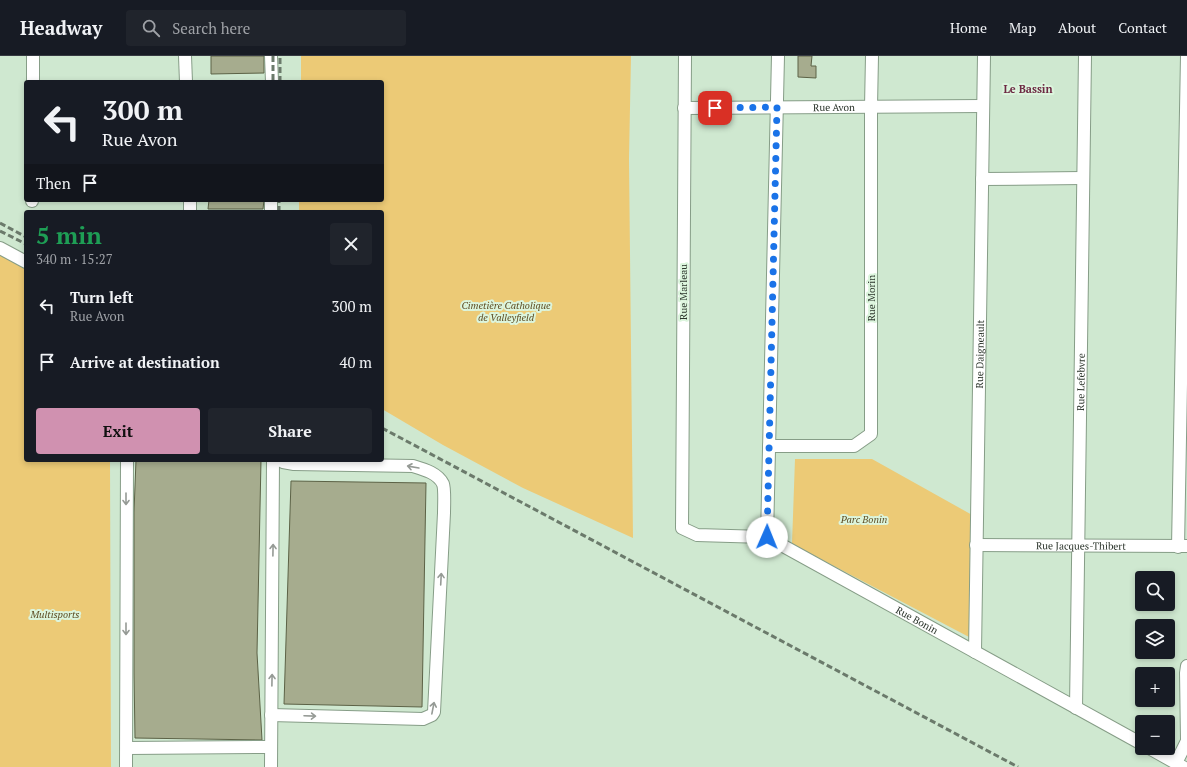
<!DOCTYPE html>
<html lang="en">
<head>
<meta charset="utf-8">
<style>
	:root { --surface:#171b24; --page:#20242c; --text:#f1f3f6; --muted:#9ea1a6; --line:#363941; --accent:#d091b0 }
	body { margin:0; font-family:"PT Serif",serif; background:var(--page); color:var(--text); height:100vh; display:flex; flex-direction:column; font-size:15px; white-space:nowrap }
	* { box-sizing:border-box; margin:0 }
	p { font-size:13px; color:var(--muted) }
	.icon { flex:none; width:22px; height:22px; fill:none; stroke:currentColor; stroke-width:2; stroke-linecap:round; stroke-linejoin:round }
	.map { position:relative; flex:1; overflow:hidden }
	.details { position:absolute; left:24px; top:154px; width:360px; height:252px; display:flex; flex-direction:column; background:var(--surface); border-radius:4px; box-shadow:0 2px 6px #0003 }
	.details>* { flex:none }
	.guide { position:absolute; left:24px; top:24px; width:360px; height:122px; border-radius:4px; box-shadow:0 2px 6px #0003; background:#171b24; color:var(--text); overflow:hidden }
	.tools { position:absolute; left:1135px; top:515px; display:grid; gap:8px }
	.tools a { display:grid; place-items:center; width:40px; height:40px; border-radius:4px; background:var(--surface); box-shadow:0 2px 6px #0003; font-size:20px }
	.pin { position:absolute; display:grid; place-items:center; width:34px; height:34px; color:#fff; margin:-17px; border-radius:8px; box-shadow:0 2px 6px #0006 }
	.me { position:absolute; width:44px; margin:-22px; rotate:1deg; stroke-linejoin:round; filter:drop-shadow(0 0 3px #0008) }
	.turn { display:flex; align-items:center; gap:14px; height:84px; padding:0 12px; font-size:18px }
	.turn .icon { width:52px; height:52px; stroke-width:2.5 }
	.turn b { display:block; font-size:28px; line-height:34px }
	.then { display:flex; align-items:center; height:38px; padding:0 12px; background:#0003; gap:8px; font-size:15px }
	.round { display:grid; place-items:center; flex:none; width:42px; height:42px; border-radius:4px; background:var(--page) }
	.headline { display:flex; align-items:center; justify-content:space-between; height:68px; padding:0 12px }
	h1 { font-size:24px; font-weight:800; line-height:30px; color:#1e9e55 }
	.action { display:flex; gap:8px; margin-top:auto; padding:8px 12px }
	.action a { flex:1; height:46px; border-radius:4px; background:var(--accent); color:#111; font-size:16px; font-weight:800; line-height:46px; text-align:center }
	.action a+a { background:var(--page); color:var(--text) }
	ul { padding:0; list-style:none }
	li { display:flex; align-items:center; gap:12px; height:56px; padding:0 12px }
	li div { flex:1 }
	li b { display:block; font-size:15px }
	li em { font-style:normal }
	header { display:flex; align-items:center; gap:24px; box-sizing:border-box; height:56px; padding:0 20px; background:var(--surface); border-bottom:1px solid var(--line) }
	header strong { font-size:19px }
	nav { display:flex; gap:22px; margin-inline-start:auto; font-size:14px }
	.search { width:280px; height:36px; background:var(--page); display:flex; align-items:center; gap:10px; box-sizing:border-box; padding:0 14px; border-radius:4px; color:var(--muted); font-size:15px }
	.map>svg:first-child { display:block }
	.green { fill:#ecca76 }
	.building { fill:#a6ac8e; stroke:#5c6246 }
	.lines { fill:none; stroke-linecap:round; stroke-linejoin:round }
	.minor-casing { stroke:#869d87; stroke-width:14 }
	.minor { stroke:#fff; stroke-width:12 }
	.rail { stroke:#6b7a6b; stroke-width:3; stroke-dasharray:6 3; stroke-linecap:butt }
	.oneway { stroke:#959a95 }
	.route { stroke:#1a73e8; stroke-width:7; stroke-dasharray:0 12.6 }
	.labels { text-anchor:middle; stroke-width:4; stroke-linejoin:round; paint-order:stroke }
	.street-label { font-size:10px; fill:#2b342b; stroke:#dcf5dd }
	.park-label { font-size:10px; font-style:italic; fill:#5e4d24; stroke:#dcf5dd }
	.neighbourhood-label { font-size:11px; font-weight:bold; fill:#6d2943; stroke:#dcf5dd }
</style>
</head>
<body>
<header>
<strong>Headway</strong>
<div class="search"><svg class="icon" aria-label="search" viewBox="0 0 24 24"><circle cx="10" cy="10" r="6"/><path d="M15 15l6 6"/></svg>Search here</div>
<nav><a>Home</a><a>Map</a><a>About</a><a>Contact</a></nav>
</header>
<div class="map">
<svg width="1187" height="711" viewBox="0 0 1187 711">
	<rect width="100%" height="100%" fill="#cfe8d0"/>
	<path class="green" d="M301 0H631L629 103 633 482 523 432 443 389 382 353V156H299V144H382V26H301Z
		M0 189 26 202V404H110L111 711H0Z
		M795 403H872L974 460 969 581 792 488Z"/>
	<path class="building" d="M211 0H264V17L211 18Z
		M798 0H812L811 10H816V22L798 21Z
		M209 144H264L263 153H208Z
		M136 404H261L257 597 262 684 135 682 134 617V456Z
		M291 425 426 427 422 651 284 648Z"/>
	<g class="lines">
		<defs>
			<g id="minor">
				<path d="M185 0 186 26"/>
				<path d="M271 0 272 26"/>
				<path id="s1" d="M685 0 682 472 697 479 767 481 1142 688"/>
				<path d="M33 26V0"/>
				<path id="s2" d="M684 52 983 50"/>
				<path d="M982 123 1083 122"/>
				<path d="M190 144V156"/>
				<path d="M32 145V144"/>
				<path d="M271 156V144"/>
				<path d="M0 192 26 206"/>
				<path d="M769 390H854L871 378V51L872 0"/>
				<path d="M767 481 778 0"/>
				<path id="s3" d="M976 489 1187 490"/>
				<path d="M1178 491 1187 0"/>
				<path id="s4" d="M975 596 984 0"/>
				<path id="s5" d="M1076 652 1085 0"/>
				<path d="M271 659 423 663 432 659 434 656 444 457C444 451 445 433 443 428 438 417 423 413 413 410L294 408 283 406 280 404"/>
				<path d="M127 692 271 691"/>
				<path d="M1149 692 1183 711"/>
				<path d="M1176 707 1187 685 1186 617 1187 610"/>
				<path d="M126 711 127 404"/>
				<path d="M271 711 273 404"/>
			</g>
		</defs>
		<use href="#minor" class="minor-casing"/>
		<use href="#minor" class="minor"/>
		<path class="rail" d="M273 0V26
			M280 26V0
			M279 156V144
			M0 167 26 181
			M0 175 26 188
			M382 372 1018 711"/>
	</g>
	<defs><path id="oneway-shaft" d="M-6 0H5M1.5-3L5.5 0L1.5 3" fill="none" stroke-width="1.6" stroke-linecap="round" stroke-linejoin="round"/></defs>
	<g class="oneway">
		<use href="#oneway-shaft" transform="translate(413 411) rotate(-170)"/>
		<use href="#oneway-shaft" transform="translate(126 443) rotate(90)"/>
		<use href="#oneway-shaft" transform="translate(273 494) rotate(-89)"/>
		<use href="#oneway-shaft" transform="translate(441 523) rotate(-87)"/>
		<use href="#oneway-shaft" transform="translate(126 573) rotate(90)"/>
		<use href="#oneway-shaft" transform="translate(272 624) rotate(-89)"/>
		<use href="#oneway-shaft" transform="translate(433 652) rotate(-79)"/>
		<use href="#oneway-shaft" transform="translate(310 660) rotate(2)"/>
	</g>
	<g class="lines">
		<path class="route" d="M715 52 777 51 767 481"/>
	</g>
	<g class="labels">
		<g class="street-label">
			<text dy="4" stroke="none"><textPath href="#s2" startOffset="150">Rue Avon</textPath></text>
			<text transform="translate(683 236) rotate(-90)" y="4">Rue Marleau</text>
			<text transform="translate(871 242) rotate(-90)" y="4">Rue Morin</text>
			<text dy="4" stroke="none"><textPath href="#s4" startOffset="298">Rue Daigneault</textPath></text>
			<text dy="4" stroke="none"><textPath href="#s5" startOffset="326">Rue Lefebvre</textPath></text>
			<text dy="4" stroke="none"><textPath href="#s3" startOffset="105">Rue Jacques-Thibert</textPath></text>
			<text dy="4" stroke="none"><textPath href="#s1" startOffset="730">Rue Bonin</textPath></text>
		</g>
		<g class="park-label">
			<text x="506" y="253">Cimetière Catholique<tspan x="506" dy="12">de Valleyfield</tspan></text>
			<text x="864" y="467">Parc Bonin</text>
			<text x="55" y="562">Multisports</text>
		</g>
		<g class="neighbourhood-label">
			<text x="1028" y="37">Le Bassin</text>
		</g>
	</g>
</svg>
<div class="tools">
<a><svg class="icon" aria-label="search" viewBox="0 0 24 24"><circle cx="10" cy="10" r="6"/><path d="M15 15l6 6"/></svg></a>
<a><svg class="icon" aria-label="layers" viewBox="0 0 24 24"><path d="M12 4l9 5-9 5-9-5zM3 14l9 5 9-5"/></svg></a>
<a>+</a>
<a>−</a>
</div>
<div class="pin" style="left:715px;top:52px;background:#d93025"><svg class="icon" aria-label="arrive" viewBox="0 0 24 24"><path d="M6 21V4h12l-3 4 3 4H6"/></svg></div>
<svg class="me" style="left:767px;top:481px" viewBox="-20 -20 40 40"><circle r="19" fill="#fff"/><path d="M0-13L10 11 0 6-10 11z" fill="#1a73e8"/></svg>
<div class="guide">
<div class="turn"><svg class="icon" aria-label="left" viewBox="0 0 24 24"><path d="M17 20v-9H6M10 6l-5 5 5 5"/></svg><div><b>300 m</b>Rue Avon</div></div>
<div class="then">Then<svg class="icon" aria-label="arrive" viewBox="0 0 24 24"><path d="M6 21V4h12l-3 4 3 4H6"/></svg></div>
</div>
<section class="details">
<div class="headline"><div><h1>5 min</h1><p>340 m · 15:27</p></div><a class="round"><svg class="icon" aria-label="close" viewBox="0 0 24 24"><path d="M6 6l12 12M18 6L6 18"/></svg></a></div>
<ul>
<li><svg class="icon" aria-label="left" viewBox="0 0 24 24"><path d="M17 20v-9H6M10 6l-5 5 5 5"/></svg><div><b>Turn left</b><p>Rue Avon</p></div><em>300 m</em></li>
<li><svg class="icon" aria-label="arrive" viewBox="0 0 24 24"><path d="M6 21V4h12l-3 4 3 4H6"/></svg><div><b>Arrive at destination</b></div><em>40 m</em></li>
</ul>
<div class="action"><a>Exit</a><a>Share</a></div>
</section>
</div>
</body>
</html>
